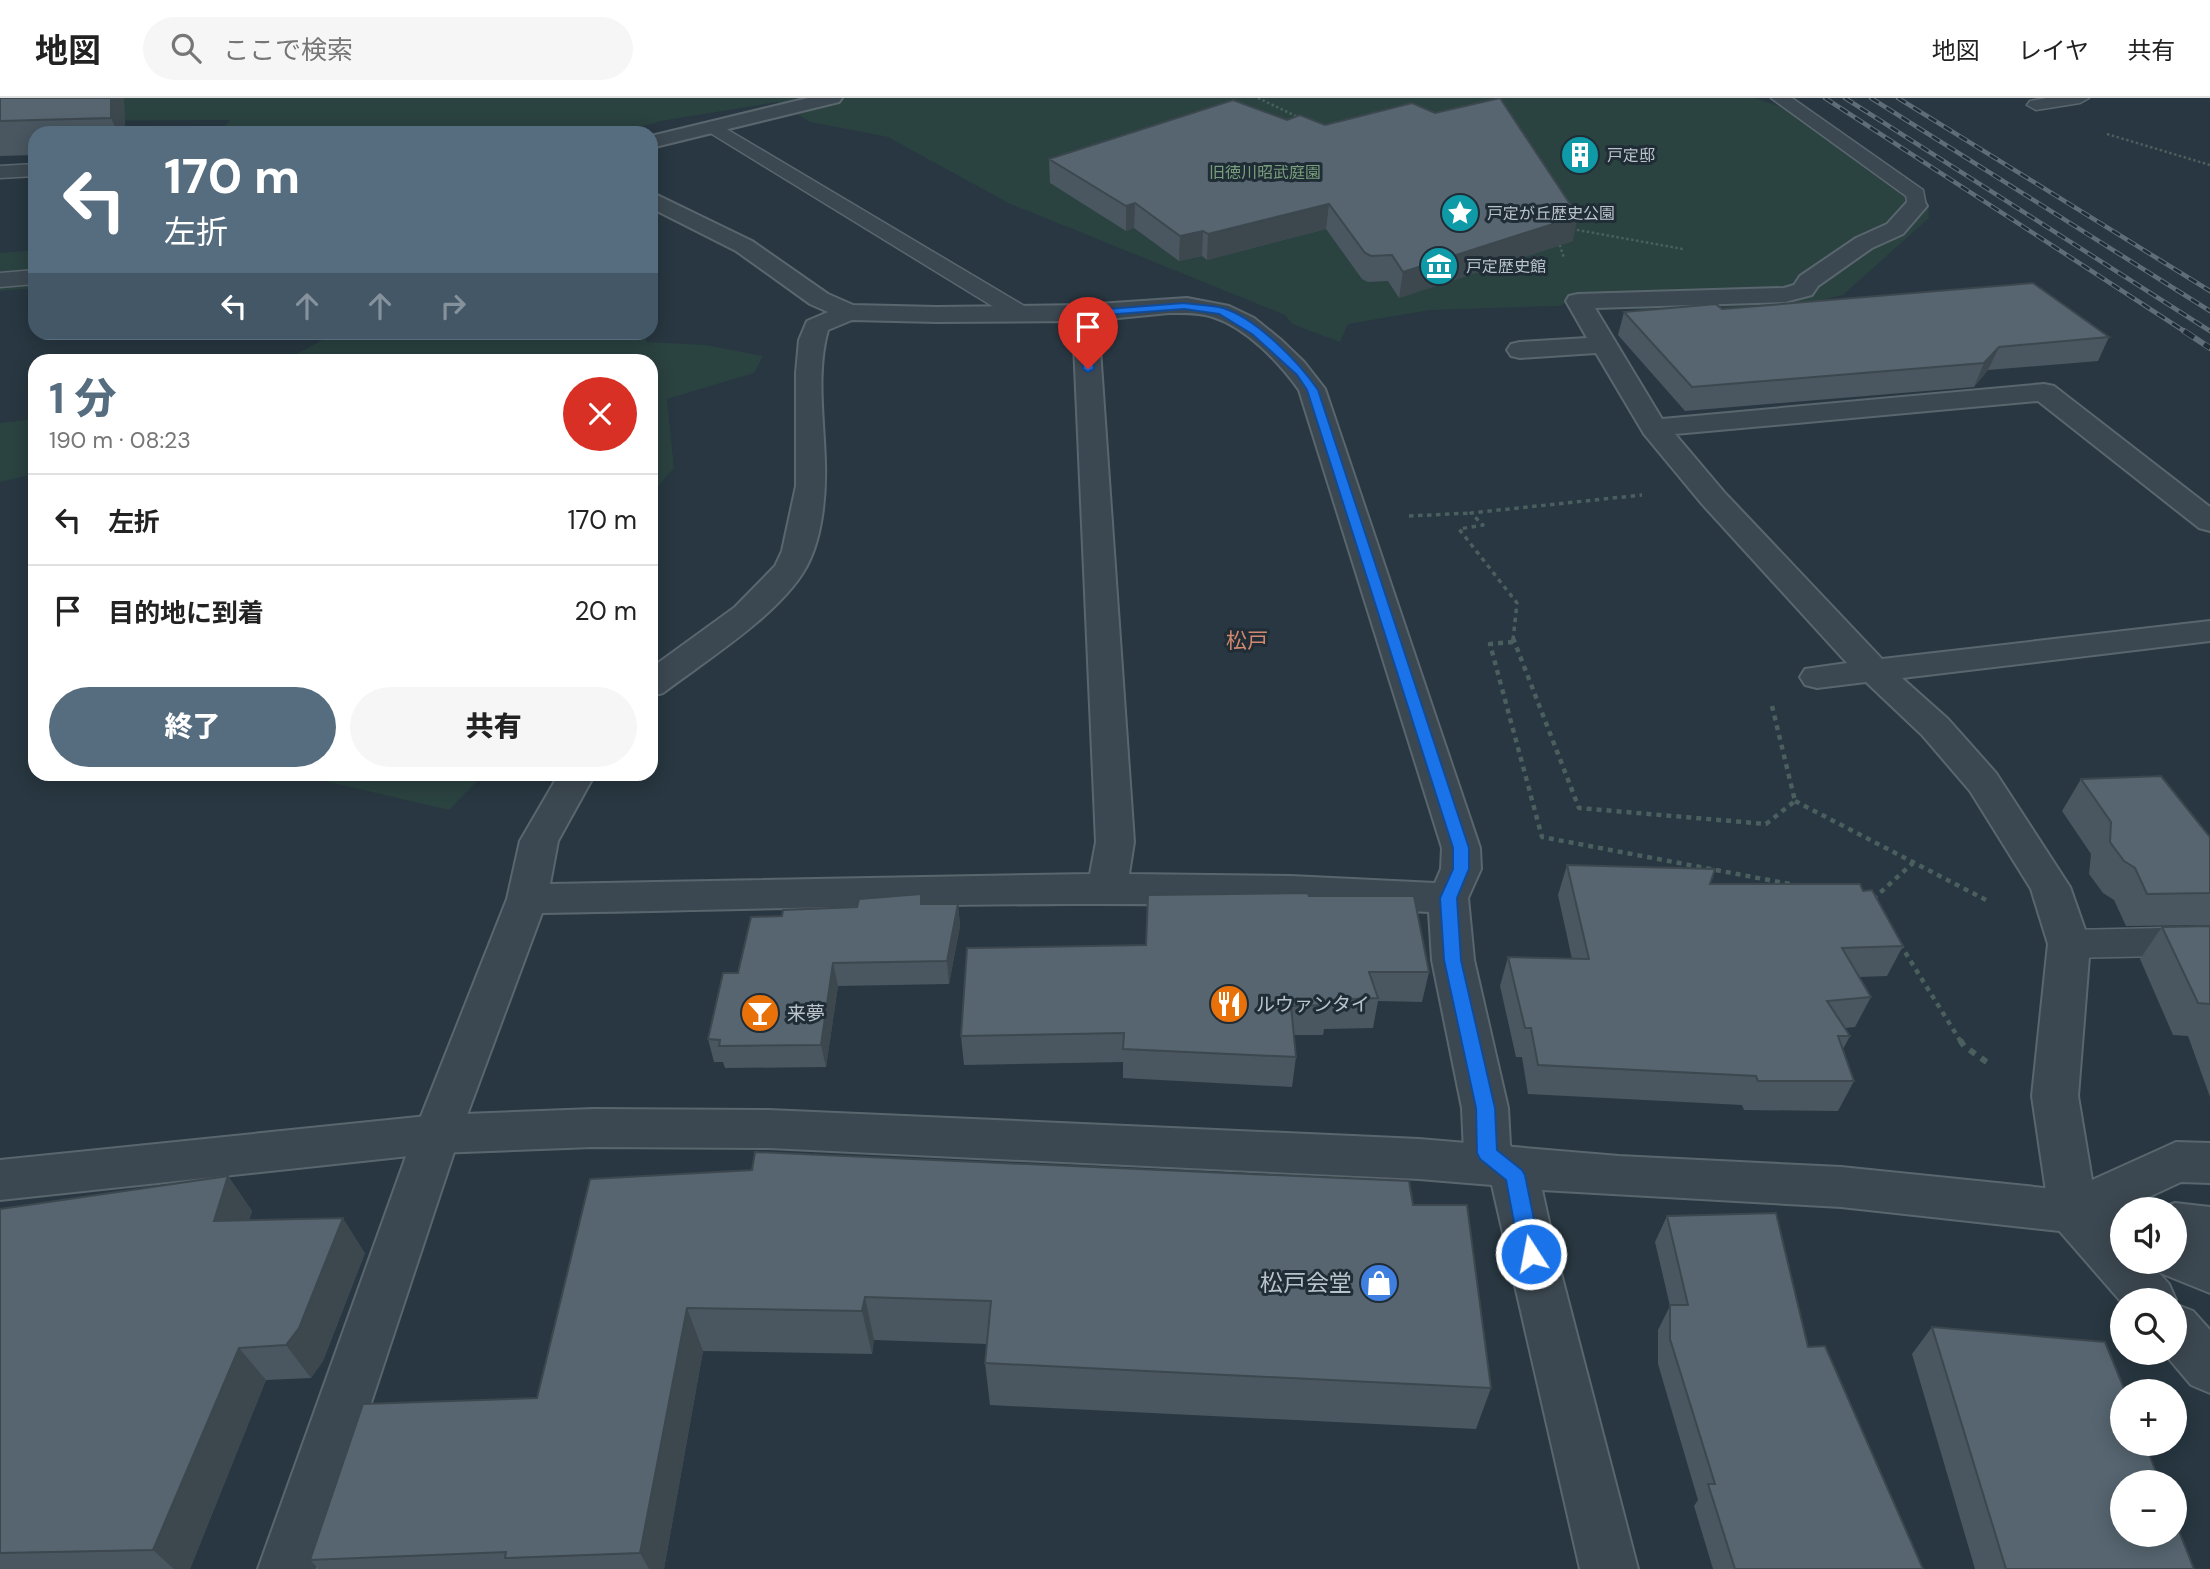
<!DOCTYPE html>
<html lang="ja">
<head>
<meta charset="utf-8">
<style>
	:root { --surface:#fff; --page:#f6f6f6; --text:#222; --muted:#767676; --line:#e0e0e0; --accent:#566d80 }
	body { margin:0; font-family:"DM Sans","Noto Sans JP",sans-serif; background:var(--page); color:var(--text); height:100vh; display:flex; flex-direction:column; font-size:26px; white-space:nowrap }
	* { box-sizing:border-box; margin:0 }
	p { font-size:23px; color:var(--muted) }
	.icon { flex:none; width:38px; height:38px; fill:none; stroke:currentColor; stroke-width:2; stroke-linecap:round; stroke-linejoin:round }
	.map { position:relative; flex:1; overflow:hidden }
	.details { position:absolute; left:28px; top:256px; width:630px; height:427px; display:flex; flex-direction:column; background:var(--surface); border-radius:21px; box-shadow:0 4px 18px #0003 }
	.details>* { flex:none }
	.top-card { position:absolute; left:28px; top:28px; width:630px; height:214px; border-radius:21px; box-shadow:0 4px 18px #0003; background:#566d80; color:#fff; overflow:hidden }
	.fabs { position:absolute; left:2110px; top:1099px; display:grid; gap:14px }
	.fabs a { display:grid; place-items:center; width:77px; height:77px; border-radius:50%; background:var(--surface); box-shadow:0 4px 18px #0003; font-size:35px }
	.pin { position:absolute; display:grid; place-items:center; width:60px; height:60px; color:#fff; margin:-72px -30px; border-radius:50% 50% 50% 0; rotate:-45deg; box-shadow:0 0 7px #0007 }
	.pin .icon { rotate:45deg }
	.me { position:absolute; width:77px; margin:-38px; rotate:349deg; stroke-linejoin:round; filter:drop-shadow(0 0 5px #0008) }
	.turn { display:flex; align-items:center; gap:24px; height:147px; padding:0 21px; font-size:32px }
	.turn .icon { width:91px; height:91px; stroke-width:2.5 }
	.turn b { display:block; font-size:49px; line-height:60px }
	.lanes { display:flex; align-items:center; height:66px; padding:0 21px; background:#0003; justify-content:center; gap:35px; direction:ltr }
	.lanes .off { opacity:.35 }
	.round { display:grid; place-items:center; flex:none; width:74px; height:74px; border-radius:37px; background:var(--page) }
	.headline { display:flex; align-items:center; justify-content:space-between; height:119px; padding:0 21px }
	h1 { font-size:42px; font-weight:800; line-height:52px; color:var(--accent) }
	.action { display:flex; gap:14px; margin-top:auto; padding:14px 21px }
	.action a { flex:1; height:80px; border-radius:42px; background:var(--accent); color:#fff; font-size:28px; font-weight:800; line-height:80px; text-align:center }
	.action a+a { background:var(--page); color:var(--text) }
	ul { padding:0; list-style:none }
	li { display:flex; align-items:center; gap:21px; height:91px; padding:0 21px; border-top:2px solid var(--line) }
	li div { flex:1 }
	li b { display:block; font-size:26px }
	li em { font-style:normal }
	header { display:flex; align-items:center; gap:42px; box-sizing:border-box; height:98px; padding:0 35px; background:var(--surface); border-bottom:2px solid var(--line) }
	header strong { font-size:33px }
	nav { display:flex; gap:38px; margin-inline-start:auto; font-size:24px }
	.search { width:490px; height:63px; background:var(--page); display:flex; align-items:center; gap:18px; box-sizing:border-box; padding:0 24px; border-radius:38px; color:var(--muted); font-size:26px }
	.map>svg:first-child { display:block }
	.green { fill:#2a4240 }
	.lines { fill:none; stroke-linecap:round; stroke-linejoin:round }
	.service-casing { stroke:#5a666e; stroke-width:3 }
	.minor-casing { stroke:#5a666e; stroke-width:4 }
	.tertiary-casing { stroke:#5a666e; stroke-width:4 }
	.path-far3 { stroke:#4a5f5e; stroke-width:2.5; stroke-dasharray:2.5 2.5; stroke-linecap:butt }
	.path-far2 { stroke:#4a5f5e; stroke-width:3.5; stroke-dasharray:4.5 4.5; stroke-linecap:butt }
	.path-far1 { stroke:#4a5f5e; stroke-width:4.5; stroke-dasharray:5 5; stroke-linecap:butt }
	.path { stroke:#4a5f5e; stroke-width:6; stroke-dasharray:7 7; stroke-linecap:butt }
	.service { fill:#3c4851; fill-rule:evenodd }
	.minor { fill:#3c4851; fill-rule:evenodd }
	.tertiary { fill:#3c4851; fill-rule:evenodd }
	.rail-far1-casing { stroke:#5e6d77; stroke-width:4.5 }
	.rail-casing { stroke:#5e6d77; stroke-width:6 }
	.rail-far1 { stroke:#212d36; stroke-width:2.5; stroke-dasharray:9; stroke-linecap:butt }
	.rail { stroke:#212d36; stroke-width:4.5; stroke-dasharray:12; stroke-linecap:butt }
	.wall { fill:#4a5760 }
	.shaded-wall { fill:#3c474e }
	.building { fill:#566570; stroke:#3c474e; stroke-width:2 }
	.route { fill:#1a73e8; stroke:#114b97; stroke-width:2 }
	.labels { text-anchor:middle; stroke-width:6; stroke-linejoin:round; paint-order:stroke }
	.far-poi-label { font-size:16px; fill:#b9c3cb; stroke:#212d36; text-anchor:start }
	.far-park-label { font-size:16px; fill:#789f7b; stroke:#212d36 }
	.poi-label { font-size:19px; fill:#b9c3cb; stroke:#212d36; text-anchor:start }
	.neighbourhood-label { font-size:21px; fill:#d1886e; stroke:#212d36 }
	.near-poi-label { font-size:23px; fill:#b9c3cb; stroke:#212d36; text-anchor:end }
</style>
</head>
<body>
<header>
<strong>地図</strong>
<div class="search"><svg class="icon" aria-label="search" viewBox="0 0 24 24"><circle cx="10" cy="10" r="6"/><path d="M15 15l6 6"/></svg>ここで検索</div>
<nav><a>地図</a><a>レイヤ</a><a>共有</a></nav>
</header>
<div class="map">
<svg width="2210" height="1471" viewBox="0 0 2210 1471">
	<rect width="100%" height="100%" fill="#283741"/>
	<path class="green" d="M0 0H1755L1789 12 1928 105 1929 120 1843 197 1774 213 1677 216 1568 204 1559 208 1430 212 1348 226 1340 244 1292 226 1285 217 1008 105 888 39 810 24 777 4 661 23 619 35H219L230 22 30 23Z
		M35 152V190L0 193V155Z
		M337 234 643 235 647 244 706 247 763 258 754 275 667 301 674 370 651 396V262H286Z
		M35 321V376L0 384V325Z
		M295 676H484L449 712Z"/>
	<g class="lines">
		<defs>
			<path id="service" d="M1771 0H1792L1923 92 1926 108 1923 112H1909L1906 98Z
				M2046 0H2089L2080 5 2036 12 2027 7 2030 3Z
				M713 23 1026 209 1029 214 1026 219H1010L707 33 704 29 707 25Z
				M35 66V78L0 80V68Z
				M35 172V186L0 189V175Z
				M2210 829V857L2069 860 2056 856 2050 846 2056 836 2069 832Z"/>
			<path id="minor" d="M808 0H842L839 4 651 50V38Z
				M651 94 752 143 828 196 853 207 937 209 1083 207 1187 200 1229 208 1254 220 1280 241 1304 264 1325 291 1480 750 1481 771 1468 800 1474 862 1508 1010 1510 1047 1524 1068 1517 1082 1500 1088 1483 1082 1470 1069 1464 1055 1462 1010 1432 862 1429 814C1133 798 838 810 542 815L460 1036 316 1471H258L414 1036 507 801 520 743 559 676H595L558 743 550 786 1090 776 1096 744 1073 223 937 224 852 222 828 232C816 274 824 322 825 365 826 399 822 444 804 473 777 518 705 563 663 595L651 598V570L735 509 775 468 782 453 796 388V275L799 242 807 223 828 214 810 206 736 153 651 110ZM1169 215C1183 215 1199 214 1213 219 1247 230 1278 263 1299 292L1442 750 1441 771 1435 785 1291 778 1129 776 1134 744 1098 222Z
				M1916 101 1924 103 1927 108 1903 136 1872 150 1818 188 1812 197 1785 204 1595 210 1662 321 2044 286 2054 288 2210 409V433L2199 430 2038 303 1675 336 1724 394 1882 561 2210 523V543L1902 580 1948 621 1996 675 2070 789 2090 846 2078 998 2092 1082 2176 1044 2210 1045V1085L2181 1084 2123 1111 2110 1120 2123 1135V1164H2149L2157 1173 2153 1164H2175V1136L2210 1150V1195L2158 1174 2169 1186 2176 1202 2175 1204 2123 1202V1206L2056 1129 2049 1114 2032 998 2048 846 2031 791 1970 693 1922 637 1866 584 1817 590 1805 587 1800 579 1805 571 1847 565 1702 406 1644 336 1596 255 1520 260 1511 258 1507 252 1511 246 1520 244 1587 240 1566 203 1569 198 1578 196 1784 190 1794 187 1800 178 1856 140 1887 126 1908 103Z
				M2175 1206 2193 1213 2210 1232V1295L2191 1287 2164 1255H2175Z"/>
			<path id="tertiary" d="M593 1011 769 1012 1419 1041 1619 1058 1841 1069 2123 1098 2140 1104 2144 1111H2123V1140L1841 1109 1542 1092 1556 1156 1638 1471H1580L1492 1087 1419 1081 769 1050 593 1049 437 1055 0 1102V1062L437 1017Z
				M2175 1105 2210 1109V1151L2175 1147V1111H2158Z"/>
		</defs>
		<use href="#service" class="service-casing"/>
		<use href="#minor" class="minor-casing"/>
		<use href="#tertiary" class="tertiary-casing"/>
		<path class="path-far3" d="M1258 0 1302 21
			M2107 36 2210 67
			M1572 131 1683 151
			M1558 142 1564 160"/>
		<path class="path-far2" d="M1409 418 1471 415
			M1513 542 1517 505 1459 431 1483 427 1471 415 1642 397"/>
		<path class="path-far1" d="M1513 540 1579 710 1766 726 1795 703 1772 608
			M1513 544 1490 546 1542 739 1795 787
			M1795 703 1990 804
			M1873 801 1913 765
			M1900 846 1961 944"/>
		<path class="path" d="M1960 942 1964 948 1991 967"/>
		<use href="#service" class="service"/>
		<use href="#minor" class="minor"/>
		<use href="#tertiary" class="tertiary"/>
		<defs>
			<path id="rail-far1" d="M1825 0 2187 235
				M1845 0 2210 233
				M1871 0 2210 213
				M1898 0 2210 193"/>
			<path id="rail" d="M2184 233 2210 250"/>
		</defs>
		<use href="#rail-far1" class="rail-far1-casing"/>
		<use href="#rail" class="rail-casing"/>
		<use href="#rail-far1" class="rail-far1"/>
		<use href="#rail" class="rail"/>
	</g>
	<path class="wall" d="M0 0H124L125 35H35V57L0 58Z
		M1287 22 1573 143 1399 200 1388 183 1368 184 1362 181 1326 131 1207 162 1202 158 1179 163 1134 130 1126 133 1050 85 1049 61Z
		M1722 211 2109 239 2098 263 1988 272 1974 289 1685 313 1618 237 1624 214Z
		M2081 681 2210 739V827L2126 828 2114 802 2103 795 2089 776 2091 756 2062 713Z
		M1567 767 1710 786 1863 793 1903 848 1887 878 1859 879 1871 899 1855 929 1845 930 1850 938 1843 951 1854 983 1838 1013 1744 1012 1742 1007 1528 996 1522 959H1516L1500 888 1508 859 1572 861 1558 797Z
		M1309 798 1429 874 1422 904 1378 903 1373 930 1324 931 1323 937H1294L1296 959 1292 989 1123 980V964L964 967 961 938 1146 847Z
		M922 806H958L960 828 949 886 838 888 826 969 725 970 723 964H714L708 941 782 818 857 809Z
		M2210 828V999L2188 938 2173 937 2140 861 2162 829Z
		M228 1078 252 1113 249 1123 365 1155 323 1263 311 1280 266 1282 190 1471H0V1111Z
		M590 1081 1413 1107 1491 1290 1476 1331 990 1307 985 1265 987 1246 874 1242 872 1256 703 1253 664 1471H319L310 1462 537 1300Z
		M1667 1118 1808 1249 1923 1471H1713L1694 1408 1698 1402 1658 1266V1232L1670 1208 1655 1144Z
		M1932 1229 2194 1471H1975L1912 1256Z"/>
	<path class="shaded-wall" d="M111 0H124L125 35H118L111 20Z
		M1135 105 1134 130 1126 133V108Z
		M1329 106 1326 131 1207 162 1208 136Z
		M1578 118 1573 143 1399 200 1403 174Z
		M1203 133 1202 158 1179 163 1180 138Z
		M1999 249 1988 272 1974 289 1984 265Z
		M958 806 960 828 949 886 947 863Z
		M833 865 838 888 826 969 821 947Z
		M228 1078 252 1113 239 1158 214 1123Z
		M343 1120 365 1155 323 1263 311 1280 286 1247Z
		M865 1199 874 1242 872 1256 862 1213Z
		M687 1210 703 1253 664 1471H649L640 1455Z
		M239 1250 266 1282 190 1471H174L153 1452Z"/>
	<path class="building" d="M0 0H111V20L0 23Z
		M1500 0 1578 118 1403 174 1392 157 1371 158 1365 155 1329 106 1208 136 1203 133 1180 138 1135 105 1126 108 1049 61 1233 2 1287 22 1300 17 1325 27 1412 5 1435 15Z
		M2033 185 2109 239 1999 249 1984 265 1692 289 1624 214 1716 206 1722 211Z
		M2161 678 2210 739V795L2147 796 2135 770 2124 763 2110 744 2111 724 2081 681Z
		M1567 767 1715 771 1710 786H1860L1863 793 1872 792 1903 848 1842 850 1871 899 1827 903 1850 938H1838L1854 983H1758L1756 978 1538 967 1531 930H1525L1508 859 1589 861Z
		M1308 795 1309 798H1414L1429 874H1369L1378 900 1327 902 1328 907 1291 908 1296 959 1123 951 1124 935 961 938 967 850 1146 847 1148 797Z
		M921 796V806H958L947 863 833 865 821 947 719 948 720 942 708 941 723 875H738L751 819 782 818 783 812 857 809 859 801Z
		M2210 828V906L2198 905 2162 829Z
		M755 1054 1409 1083 1413 1107H1467L1491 1290 985 1265 991 1203 865 1199 862 1213 687 1210 640 1455 505 1460 506 1454 310 1462 363 1306 537 1300 590 1081 752 1072Z
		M228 1078 214 1123 343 1120 299 1230 286 1247 239 1250 153 1452 0 1455V1111Z
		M1776 1115 1808 1249 1825 1248 1923 1471H1735L1708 1386H1715L1670 1241V1207H1688L1667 1118Z
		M1932 1229 2105 1244 2125 1293H2123V1346H2145L2160 1384H2123V1437H2175V1423L2194 1471H2006Z"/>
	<path class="route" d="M1184 205C1197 207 1211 207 1223 210 1256 220 1299 264 1318 292L1469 750V771L1457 800 1461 862 1495 1010 1497 1052 1522 1072 1525 1077 1541 1156 1538 1162 1531 1165 1523 1162 1520 1156 1506 1082 1480 1061 1477 1055 1476 1010 1444 862 1440 800 1453 771V750L1307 292 1297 277 1252 236 1219 216 1184 211 1091 218 1094 271 1088 274 1083 271 1082 213Z"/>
	<defs>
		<symbol id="building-disc" viewBox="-11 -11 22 22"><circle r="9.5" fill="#0f9aa8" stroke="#212d36"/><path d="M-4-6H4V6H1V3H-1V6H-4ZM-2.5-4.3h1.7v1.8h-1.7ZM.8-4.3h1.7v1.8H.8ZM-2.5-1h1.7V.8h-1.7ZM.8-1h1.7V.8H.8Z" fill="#fff"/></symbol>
		<symbol id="sight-disc" viewBox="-11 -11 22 22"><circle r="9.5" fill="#0f9aa8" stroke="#212d36"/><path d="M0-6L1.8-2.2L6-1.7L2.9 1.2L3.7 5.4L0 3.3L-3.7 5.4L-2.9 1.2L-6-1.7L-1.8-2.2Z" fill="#fff"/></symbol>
		<symbol id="museum-disc" viewBox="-11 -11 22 22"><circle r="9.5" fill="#0f9aa8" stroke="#212d36"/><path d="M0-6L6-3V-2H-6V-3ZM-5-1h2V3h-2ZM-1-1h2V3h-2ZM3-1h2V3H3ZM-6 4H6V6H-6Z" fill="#fff"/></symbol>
		<symbol id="restaurant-disc" viewBox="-11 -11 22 22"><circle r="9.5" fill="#e8710a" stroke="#212d36"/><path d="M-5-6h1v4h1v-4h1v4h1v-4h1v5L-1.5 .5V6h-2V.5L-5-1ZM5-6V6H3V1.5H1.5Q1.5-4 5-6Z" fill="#fff"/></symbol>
		<symbol id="bar-disc" viewBox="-11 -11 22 22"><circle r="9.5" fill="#e8710a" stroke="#212d36"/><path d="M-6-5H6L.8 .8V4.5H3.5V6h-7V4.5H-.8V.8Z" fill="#fff"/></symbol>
		<symbol id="shop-disc" viewBox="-11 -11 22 22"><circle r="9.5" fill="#3f7fe0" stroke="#212d36"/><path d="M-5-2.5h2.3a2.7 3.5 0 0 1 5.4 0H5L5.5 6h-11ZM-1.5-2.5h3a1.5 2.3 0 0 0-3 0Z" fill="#fff"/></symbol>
	</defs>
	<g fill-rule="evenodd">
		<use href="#building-disc" x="1558" y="35" width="44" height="44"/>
		<use href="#sight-disc" x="1438" y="93" width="44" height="44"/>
		<use href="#museum-disc" x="1417" y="146" width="44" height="44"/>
		<use href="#restaurant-disc" x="1207" y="884" width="44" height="44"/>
		<use href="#bar-disc" x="738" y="893" width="44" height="44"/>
		<use href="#shop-disc" x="1357" y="1163" width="44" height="44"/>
	</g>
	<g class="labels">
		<g class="far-poi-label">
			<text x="1607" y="63">戸定邸</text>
			<text x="1487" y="121">戸定が丘歴史公園</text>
			<text x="1466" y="174">戸定歴史館</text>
		</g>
		<g class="far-park-label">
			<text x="1265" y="80">旧徳川昭武庭園</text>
		</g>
		<g class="poi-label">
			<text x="1256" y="913">ルウァンタイ</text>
			<text x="787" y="922">来夢</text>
		</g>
		<g class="neighbourhood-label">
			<text x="1247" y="550">松戸</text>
		</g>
		<g class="near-poi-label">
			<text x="1352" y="1193">松戸会堂</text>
		</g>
	</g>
</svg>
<div class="fabs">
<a><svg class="icon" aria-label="sound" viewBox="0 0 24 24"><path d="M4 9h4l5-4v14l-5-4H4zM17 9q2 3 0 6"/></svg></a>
<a><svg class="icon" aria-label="search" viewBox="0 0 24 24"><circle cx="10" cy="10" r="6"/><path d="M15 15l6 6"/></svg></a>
<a>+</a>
<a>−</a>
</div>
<div class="pin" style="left:1088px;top:271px;background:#d93025"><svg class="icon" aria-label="arrive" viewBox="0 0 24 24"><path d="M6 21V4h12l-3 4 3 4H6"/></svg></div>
<svg class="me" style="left:1531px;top:1156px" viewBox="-20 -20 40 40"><circle r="17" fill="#1a73e8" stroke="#fff" stroke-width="3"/><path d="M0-11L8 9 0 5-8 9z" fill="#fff"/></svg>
<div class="top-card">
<div class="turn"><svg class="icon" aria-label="left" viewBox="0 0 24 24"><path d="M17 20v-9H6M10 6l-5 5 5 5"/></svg><div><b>170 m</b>左折</div></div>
<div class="lanes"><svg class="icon" aria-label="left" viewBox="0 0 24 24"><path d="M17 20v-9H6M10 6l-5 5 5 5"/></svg><svg class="icon off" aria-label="ahead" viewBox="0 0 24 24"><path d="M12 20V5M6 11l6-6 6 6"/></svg><svg class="icon off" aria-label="ahead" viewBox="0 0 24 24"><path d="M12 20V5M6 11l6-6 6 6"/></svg><svg class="icon off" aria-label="right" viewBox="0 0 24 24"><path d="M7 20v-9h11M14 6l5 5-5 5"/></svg></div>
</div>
<section class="details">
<div class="headline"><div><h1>1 分</h1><p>190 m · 08:23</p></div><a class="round" style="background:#d93025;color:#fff"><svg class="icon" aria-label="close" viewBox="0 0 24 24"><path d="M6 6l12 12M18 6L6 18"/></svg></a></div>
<ul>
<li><svg class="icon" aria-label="left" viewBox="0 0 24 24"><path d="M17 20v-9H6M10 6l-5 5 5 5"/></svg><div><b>左折</b></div><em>170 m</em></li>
<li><svg class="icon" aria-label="arrive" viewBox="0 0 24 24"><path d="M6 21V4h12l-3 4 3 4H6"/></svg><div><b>目的地に到着</b></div><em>20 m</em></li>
</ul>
<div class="action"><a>終了</a><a>共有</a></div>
</section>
</div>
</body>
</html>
